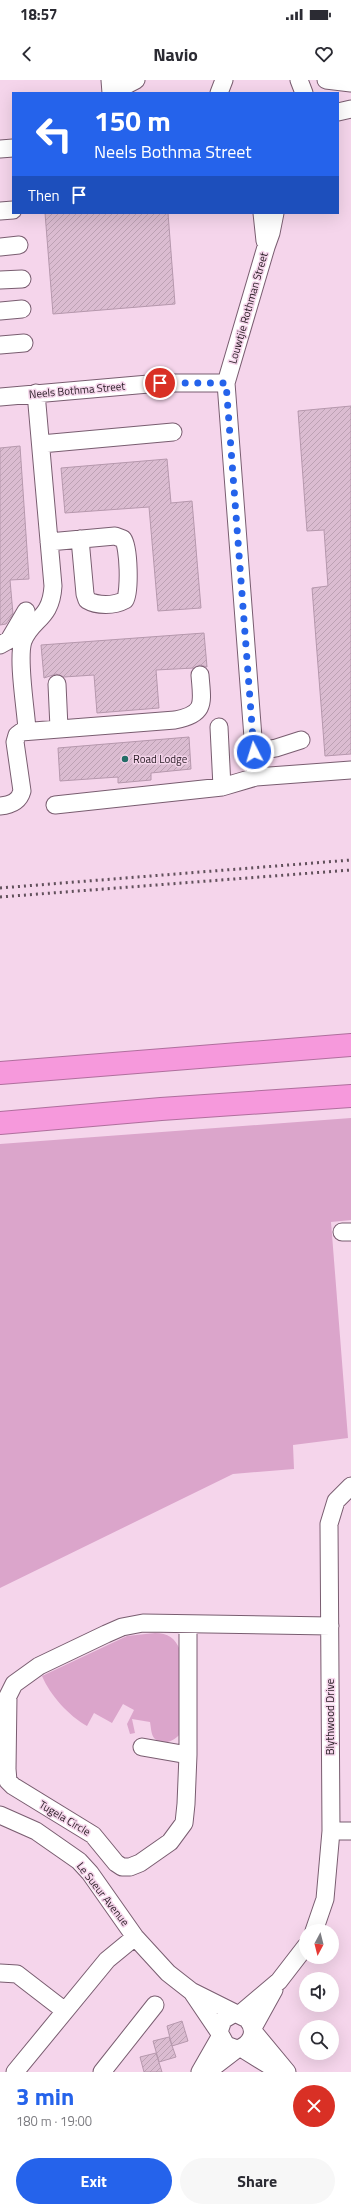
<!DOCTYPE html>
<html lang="en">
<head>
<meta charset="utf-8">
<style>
	:root { --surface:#fff; --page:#f7f7f7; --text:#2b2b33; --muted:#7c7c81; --accent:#2563eb }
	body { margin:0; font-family:"Titillium Web",sans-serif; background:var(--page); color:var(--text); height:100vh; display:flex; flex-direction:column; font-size:15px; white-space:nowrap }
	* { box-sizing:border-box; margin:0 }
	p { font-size:13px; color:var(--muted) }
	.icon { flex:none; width:22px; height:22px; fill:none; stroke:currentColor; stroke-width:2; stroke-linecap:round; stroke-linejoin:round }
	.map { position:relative; height:1992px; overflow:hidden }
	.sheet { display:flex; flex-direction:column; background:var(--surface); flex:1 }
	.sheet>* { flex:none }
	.top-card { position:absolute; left:12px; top:12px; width:327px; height:122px; border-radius:0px; box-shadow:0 4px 16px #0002; background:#2563eb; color:#fff; overflow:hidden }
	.needle { width:26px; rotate:187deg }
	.buttons { position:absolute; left:299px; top:1844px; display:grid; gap:8px }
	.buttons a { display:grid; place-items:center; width:40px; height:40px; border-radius:50%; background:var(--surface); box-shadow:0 4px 16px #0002; font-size:20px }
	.pin { position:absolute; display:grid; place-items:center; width:34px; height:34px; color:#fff; margin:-17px; border:2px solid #fff; border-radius:50%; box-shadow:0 1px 4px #0007 }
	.me { position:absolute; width:44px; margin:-22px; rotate:355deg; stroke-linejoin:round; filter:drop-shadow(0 0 3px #0008) }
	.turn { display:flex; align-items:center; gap:14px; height:84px; padding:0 16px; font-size:18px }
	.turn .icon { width:52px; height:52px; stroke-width:2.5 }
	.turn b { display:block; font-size:28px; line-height:34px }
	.then { display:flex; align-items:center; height:38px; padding:0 16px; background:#0003; gap:8px; font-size:15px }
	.round { display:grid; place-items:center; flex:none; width:42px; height:42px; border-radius:21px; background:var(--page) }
	.head { display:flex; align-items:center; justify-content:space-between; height:68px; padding:0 16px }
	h1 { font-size:24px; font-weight:700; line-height:30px; color:var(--accent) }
	.action { display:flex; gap:8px; margin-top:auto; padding:8px 16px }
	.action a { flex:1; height:46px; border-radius:24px; background:var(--accent); color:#fff; font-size:16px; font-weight:700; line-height:46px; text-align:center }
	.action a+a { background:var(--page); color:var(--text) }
	.status { display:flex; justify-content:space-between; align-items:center; height:28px; padding:0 20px; background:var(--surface); direction:ltr }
	.status svg { height:11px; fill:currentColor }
	header { display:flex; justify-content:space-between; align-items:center; height:52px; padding:0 16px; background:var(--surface); font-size:18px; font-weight:700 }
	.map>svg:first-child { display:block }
	.green { fill:#dba5cb }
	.building { fill:url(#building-hatch); stroke:#b698ad }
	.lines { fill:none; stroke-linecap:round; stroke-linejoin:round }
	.minor-casing { stroke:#795d70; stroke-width:19 }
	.highway-casing { stroke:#af6f9d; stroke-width:24 }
	.minor { stroke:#fff; stroke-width:17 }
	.highway { stroke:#f699dc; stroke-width:22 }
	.rail { stroke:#61505b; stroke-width:3; stroke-dasharray:2 4; stroke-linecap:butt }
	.route { stroke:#2563eb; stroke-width:7; stroke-dasharray:0 12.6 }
	.poi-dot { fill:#226c66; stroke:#f5d5eb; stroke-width:1.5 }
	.labels { text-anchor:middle; stroke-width:3; stroke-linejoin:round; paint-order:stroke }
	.street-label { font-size:11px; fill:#2c2028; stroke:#f5d5eb }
	.poi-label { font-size:11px; fill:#2c2028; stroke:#f5d5eb; text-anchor:start }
</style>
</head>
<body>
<div class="status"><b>18:57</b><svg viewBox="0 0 49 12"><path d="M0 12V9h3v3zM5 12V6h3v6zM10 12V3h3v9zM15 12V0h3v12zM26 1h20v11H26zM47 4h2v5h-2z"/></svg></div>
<header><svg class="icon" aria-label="back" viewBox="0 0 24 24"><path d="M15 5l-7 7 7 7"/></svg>Navio<svg class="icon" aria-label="heart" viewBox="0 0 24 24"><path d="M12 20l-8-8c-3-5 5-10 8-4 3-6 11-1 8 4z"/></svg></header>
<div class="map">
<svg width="351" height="1992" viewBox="0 0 351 1992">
	<defs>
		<pattern id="building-hatch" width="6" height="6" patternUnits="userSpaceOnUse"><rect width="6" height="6" fill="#dbbcd1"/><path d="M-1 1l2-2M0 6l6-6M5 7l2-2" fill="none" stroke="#bca1b3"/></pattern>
	</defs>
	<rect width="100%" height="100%" fill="#f5d5eb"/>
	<path class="green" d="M351 1038V1140L331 1142 348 1358 293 1365 294 1389 233 1394 0 1508V1064Z
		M155 1553C168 1553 175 1558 180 1570V1654C174 1661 162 1667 154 1658 151 1654 151 1647 150 1642L132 1639 135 1653 130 1654 127 1644 134 1630 123 1624 112 1643 94 1633 87 1646C69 1636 50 1615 42 1596L127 1556Z"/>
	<path class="building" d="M45 133H168L175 224 53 234Z
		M351 326V674L325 676 312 508 328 506 324 450 307 451 298 331Z
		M20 366 29 499 10 500 13 534 6 544 0 545V368Z
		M167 379 171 423 192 421 201 528 158 531 149 427 65 433 61 388Z
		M204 553 207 587 200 585 194 588 156 590 159 628 97 633 94 595 64 597 56 594 44 598 41 565Z
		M189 657 191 689 151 693V700L118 703V697L60 701 58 668Z
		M182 1941 188 1961 172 1966 167 1946Z
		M169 1957 176 1977 159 1982 153 1961Z
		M156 1973 162 1992H144L140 1977Z"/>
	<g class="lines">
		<defs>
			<path id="minor" d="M110 0 111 13 136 0
				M299 0 304 13
				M326 0 351 3
				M219 13 224 0
				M338 32 351 29
				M0 69 13 68
				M0 131 13 130
				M262 133 265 161
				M0 167 19 165
				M0 200 22 199
				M0 231 22 229
				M0 265 24 263
				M0 317 160 303H226
				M41 364 173 352
				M49 462 115 456 123 459C129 467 130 512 125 520 114 526 97 526 87 520L85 514 80 459
				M0 565 9 560 26 531
				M57 604 59 648
				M219 647 222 707
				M27 650C26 630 17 579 23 561 32 538 51 540 53 506L36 313
				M254 672 276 668 301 660
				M256 697 226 303 266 167 271 153 275 133
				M55 725 222 707 256 697 351 690
				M0 726C11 725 19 722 22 711L15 662 17 655 21 652 175 640C207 634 202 622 200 595
				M342 1152H351
				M188 1544V1675L186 1724 184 1743 170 1762 140 1783 130 1787H122L116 1783 93 1755 13 1706 8 1701 7 1689 8 1616 14 1604 39 1586 106 1554 122 1547 143 1543 330 1546
				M142 1667 188 1675
				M0 1735 36 1751 79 1781 90 1793 135 1857 168 1893 191 1911 247 1939C258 1951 251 1965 237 1969L226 1965 219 1952 223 1940 235 1933
				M331 1751H351
				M314 1851 325 1819 331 1751 329 1444 336 1421 351 1406
				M0 1893 17 1894 65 1931
				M192 1912 219 1952
				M240 1934 279 1901 306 1866
				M253 1948 274 1910
				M253 1951 287 1992
				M241 1968 280 1992
				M15 1992 107 1880 135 1857
				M102 1992 155 1925
				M200 1992 220 1957
				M207 1992 237 1969"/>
			<path id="highway" d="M0 993 351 965
				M0 1043 161 1029 351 1016"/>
		</defs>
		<use href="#minor" class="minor-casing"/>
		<use href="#highway" class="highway-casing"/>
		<use href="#minor" class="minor"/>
		<use href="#highway" class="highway"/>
		<path class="rail" d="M0 808 351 780
			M0 817 351 790"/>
	</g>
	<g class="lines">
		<path class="route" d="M160 303H226L254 672"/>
	</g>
	<circle class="poi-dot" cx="125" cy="679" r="4"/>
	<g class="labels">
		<g class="street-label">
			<text transform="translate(248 228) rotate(-74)" y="4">Louwtjie Rothman Street</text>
			<text transform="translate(77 310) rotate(-5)" y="4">Neels Bothma Street</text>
			<text transform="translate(330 1637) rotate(-90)" y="4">Blythwood Drive</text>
			<text transform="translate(65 1738) rotate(31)" y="4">Tugela Circle</text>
			<text transform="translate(103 1814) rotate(52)" y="4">Le Sueur Avenue</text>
		</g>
		<g class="poi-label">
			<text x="133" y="683">Road Lodge</text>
		</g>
	</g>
</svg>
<div class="buttons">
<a><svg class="needle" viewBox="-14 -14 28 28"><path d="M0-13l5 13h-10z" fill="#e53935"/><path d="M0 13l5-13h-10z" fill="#7c7c81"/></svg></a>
<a><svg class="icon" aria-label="sound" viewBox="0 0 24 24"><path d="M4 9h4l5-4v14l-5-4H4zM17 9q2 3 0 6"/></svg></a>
<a><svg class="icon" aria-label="search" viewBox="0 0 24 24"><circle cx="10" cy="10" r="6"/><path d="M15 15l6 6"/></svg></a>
</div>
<div class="pin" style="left:160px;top:303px;background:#d93025"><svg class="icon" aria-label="arrive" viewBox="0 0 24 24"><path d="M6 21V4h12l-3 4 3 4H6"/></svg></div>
<svg class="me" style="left:254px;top:672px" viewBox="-20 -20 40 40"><circle r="17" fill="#2563eb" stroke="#fff" stroke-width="3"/><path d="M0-11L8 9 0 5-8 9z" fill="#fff"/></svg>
<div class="top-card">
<div class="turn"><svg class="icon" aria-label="left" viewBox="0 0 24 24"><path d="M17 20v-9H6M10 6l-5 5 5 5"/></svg><div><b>150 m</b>Neels Bothma Street</div></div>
<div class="then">Then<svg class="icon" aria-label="arrive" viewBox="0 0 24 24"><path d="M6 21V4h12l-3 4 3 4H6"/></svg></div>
</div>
</div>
<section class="sheet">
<div class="head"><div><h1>3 min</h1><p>180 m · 19:00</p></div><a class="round" style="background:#d93025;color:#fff"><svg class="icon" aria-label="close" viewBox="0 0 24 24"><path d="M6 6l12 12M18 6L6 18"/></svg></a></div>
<div class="action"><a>Exit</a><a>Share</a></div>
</section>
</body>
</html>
